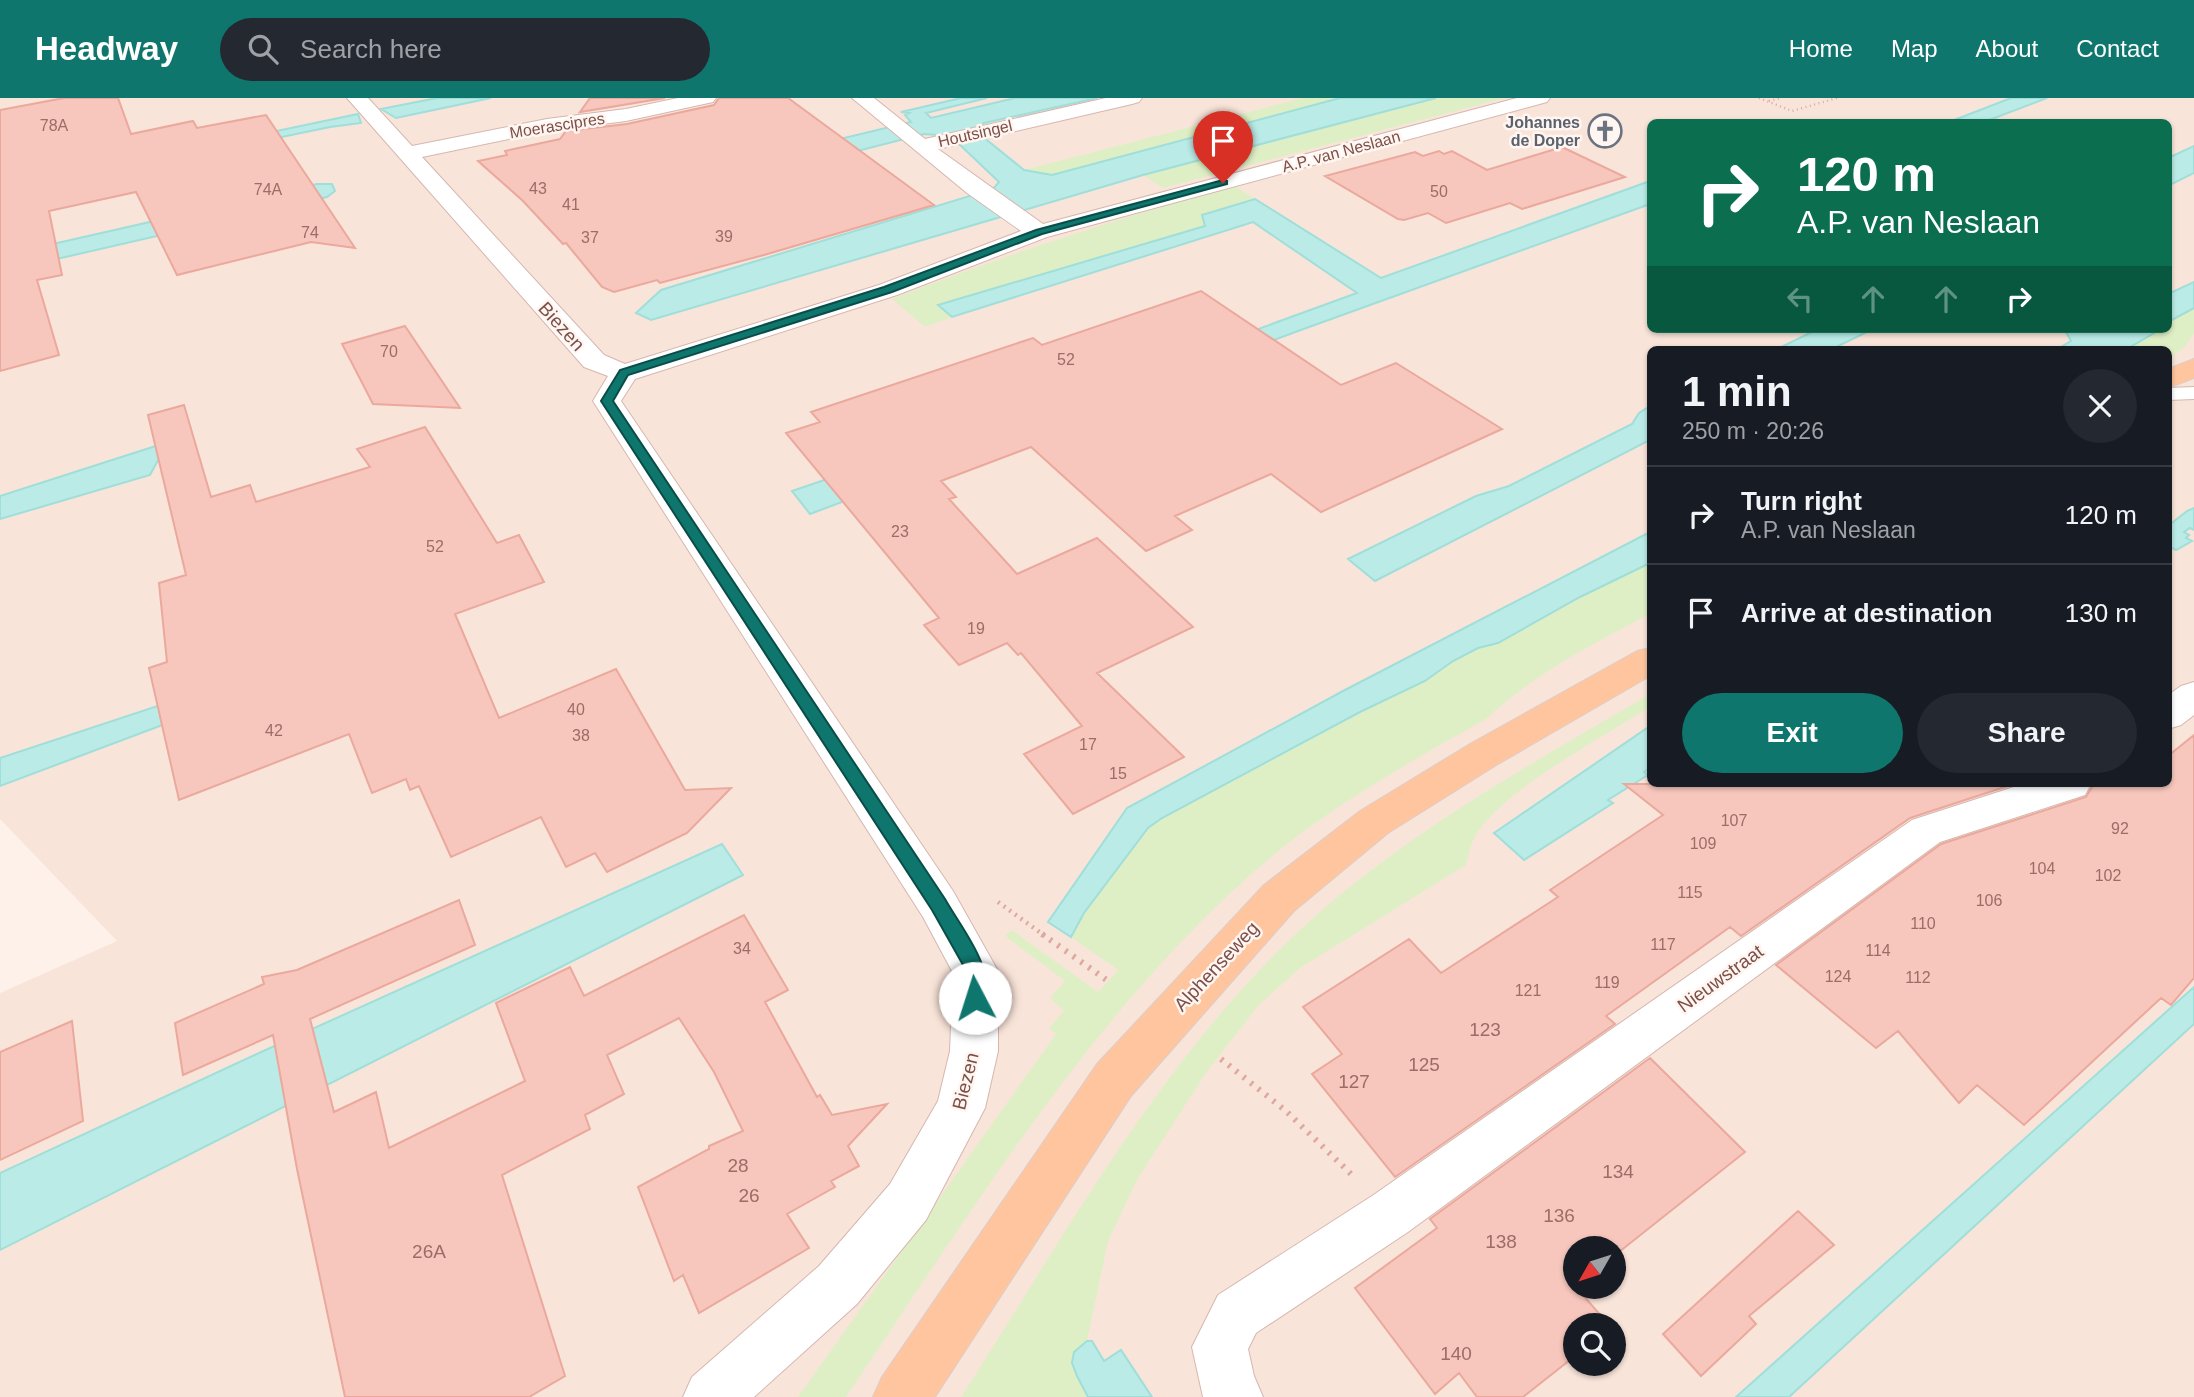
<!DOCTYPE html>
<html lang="en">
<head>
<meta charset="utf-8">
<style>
	:root { --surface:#171b24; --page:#242831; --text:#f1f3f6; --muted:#9ea1a6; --line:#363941; --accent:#0f766e }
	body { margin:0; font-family:Helvetica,sans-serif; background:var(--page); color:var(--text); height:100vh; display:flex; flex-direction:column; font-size:26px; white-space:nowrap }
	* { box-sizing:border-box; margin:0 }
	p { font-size:23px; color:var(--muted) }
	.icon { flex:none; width:38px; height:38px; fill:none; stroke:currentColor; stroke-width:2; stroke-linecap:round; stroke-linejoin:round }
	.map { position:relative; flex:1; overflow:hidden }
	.drawer { position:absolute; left:1647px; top:248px; width:525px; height:441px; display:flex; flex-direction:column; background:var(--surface); border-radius:10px; box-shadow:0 2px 5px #0004 }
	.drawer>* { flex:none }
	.banner { position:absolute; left:1647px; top:21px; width:525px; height:214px; border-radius:10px; box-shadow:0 2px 5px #0004; background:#0b6e4f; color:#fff; overflow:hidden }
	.needle { width:46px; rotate:231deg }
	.controls { position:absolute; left:1563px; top:1138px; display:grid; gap:14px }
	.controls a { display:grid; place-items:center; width:63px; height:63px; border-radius:50%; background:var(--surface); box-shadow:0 2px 5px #0004; font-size:35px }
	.pin { position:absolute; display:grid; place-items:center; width:60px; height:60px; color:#fff; margin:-72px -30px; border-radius:50% 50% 50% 0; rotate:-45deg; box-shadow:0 0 7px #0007 }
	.pin .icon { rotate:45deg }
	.me { position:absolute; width:77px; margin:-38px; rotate:355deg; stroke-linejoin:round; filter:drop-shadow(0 0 5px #0008) }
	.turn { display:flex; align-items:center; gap:24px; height:147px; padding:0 35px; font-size:32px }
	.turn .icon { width:91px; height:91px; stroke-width:2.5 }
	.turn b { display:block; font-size:49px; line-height:60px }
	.lanes { display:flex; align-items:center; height:66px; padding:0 35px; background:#0003; justify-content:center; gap:35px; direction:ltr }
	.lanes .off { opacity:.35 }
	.round { display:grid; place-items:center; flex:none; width:74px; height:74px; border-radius:37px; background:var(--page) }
	.summary { display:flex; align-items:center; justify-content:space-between; height:119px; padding:0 35px }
	h1 { font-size:42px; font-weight:700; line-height:52px }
	.action { display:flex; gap:14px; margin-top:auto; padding:14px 35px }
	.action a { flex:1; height:80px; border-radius:42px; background:var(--accent); color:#fff; font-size:28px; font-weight:700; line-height:80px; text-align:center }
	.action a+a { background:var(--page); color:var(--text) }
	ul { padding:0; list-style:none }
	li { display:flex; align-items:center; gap:21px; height:98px; padding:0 35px; border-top:2px solid var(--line) }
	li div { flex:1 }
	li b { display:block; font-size:26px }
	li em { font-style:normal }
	header { display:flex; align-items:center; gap:42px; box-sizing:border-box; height:98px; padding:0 35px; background:var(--accent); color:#fff }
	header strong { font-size:33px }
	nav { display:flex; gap:38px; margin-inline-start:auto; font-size:24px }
	.search { width:490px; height:63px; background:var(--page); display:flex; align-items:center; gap:18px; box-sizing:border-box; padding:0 24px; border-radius:38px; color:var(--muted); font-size:26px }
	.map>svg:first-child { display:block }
	.residential { fill:#f9e4d9; fill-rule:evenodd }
	.green { fill:#dfefc5 }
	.water { fill:#baebe7; stroke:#9fded9; stroke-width:2 }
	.building { fill:#f7c7bd; stroke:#eba89c; stroke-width:2 }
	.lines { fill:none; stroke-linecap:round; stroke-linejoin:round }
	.service-casing { stroke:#d5b7af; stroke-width:2 }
	.minor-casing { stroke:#d5b7af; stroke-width:2 }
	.primary-casing { stroke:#dbcecc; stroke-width:2 }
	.path-far2 { stroke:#dda99f; stroke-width:2.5; stroke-dasharray:1 3.5; stroke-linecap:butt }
	.path-far1 { stroke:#dda99f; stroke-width:4.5; stroke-dasharray:2 5; stroke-linecap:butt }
	.path { stroke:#dda99f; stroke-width:6; stroke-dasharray:2.5 7; stroke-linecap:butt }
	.service { fill:#fff; fill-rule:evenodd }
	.minor { fill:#fff; fill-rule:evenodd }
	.primary { fill:#ffc59f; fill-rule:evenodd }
	.route { fill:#0f766e; stroke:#0a4d48; stroke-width:2 }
	.labels { text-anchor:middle; stroke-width:5; stroke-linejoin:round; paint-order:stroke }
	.far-worship-label { font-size:16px; font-weight:bold; fill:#5b616d; stroke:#fff6f1; text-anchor:end }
	.number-label { font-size:16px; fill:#9c6d66 }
	.far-street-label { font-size:16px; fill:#7d4f49; stroke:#fff6f1 }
	.street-label { font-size:19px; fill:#7d4f49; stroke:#fff6f1 }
	.near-number-label { font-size:19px; fill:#9c6d66 }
</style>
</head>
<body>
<header>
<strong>Headway</strong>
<div class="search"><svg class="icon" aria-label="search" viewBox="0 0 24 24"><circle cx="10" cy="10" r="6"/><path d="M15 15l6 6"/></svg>Search here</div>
<nav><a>Home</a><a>Map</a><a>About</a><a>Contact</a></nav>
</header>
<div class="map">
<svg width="2194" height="1299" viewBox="0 0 2194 1299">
	<rect width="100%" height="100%" fill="#fef1e9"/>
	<path class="residential" d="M0 0H2194V1299H0V895L117 843 0 721ZM1650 24H2168V231H1650ZM1650 252H2168V686H1650ZM1575 1150H1614V1188H1575ZM1575 1227H1614V1265H1575Z"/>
	<path class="green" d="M1303 0H1340L1052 77 1024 72Z
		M1436 0H1505L1163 90 1143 77Z
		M1235 88 1255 101 1202 117 1205 128 939 207 952 219 925 229 892 201C1005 157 1119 120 1235 88Z
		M2194 210V235L2185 249 2170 260 2168 252H2125L2161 231H2168V224Z
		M1650 465V516C1592 546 1534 576 1486 621 1403 668 1320 714 1249 778 1085 925 969 1118 846 1299H798L1056 936 1049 930 1064 913 1050 900 1065 883 1005 838 1012 832 1098 894 1118 872 1071 839 1084 815 1149 730 1162 720 1360 614 1424 583 1453 563 1478 550 1498 545 1580 499Z
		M1650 596V609C1603 639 1515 686 1482 728 1472 740 1469 753 1466 767L1300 870 1259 907 1208 972 1138 1080 1108 1143 1087 1243 1080 1248 1077 1278 1088 1299H961C1067 1135 1164 954 1311 822 1413 731 1533 665 1650 596Z"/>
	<path class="water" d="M437 0H491L396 20 381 11Z
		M961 0H987L926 15 931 20 1015 0H1097L984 25C966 38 946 38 924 36L673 100 840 41 911 24 905 17 909 15 901 14Z
		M1340 0H1436L1143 77 651 222 636 215 661 192 993 91 999 84 956 43 982 38 1024 72 1052 77Z
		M2011 0H2047L1984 24H1949Z
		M358 16 361 25 330 29 0 97V91Z
		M2194 48V75L2168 88V60Z
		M1650 83V106L1298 233 810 416 792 393 1118 282 1357 195 1253 124 952 219 938 207 1205 128 1202 117 1255 101 1381 180Z
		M317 86H332L335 93 327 99 0 174V158Z
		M2194 184V210L2168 224V196Z
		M1818 231H1873L1830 252H1775Z
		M2059 231H2161L2125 252H2056L2071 243 2066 234Z
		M1650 308V342L1375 483 1348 461 1476 398 1509 388 1632 326 1639 315Z
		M168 344 150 377 0 421V398Z
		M2194 410V432L2190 430 2184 434 2189 437 2186 440 2192 443 2176 452 2168 448V428L2187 413Z
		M1650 434V465L1580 499 1498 545 1478 550 1453 563 1425 583 1360 614 1162 720 1148 730 1084 815 1071 839 1048 824 1127 710 1343 593Z
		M409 525 421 530 0 688V660Z
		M1650 628V670L1644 674 1648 677 1608 702 1613 705 1524 762 1494 735Z
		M722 746 743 777 0 1152V1075L259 955Z
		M2194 889V926L1789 1299H1736Z
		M1087 1243H1092L1104 1263 1121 1252 1152 1299H1088L1077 1278 1072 1265 1074 1254Z"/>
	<path class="building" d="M64 0H118L131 36 193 23 197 30 266 17 355 150 311 144 177 177 136 94 49 113 62 177 37 182 59 257 0 273V12Z
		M590 0H665L580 14Z
		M719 0H788L934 107 764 157 660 185 657 182 614 194 602 189 566 145 563 146 523 103 478 63 507 57 505 53 560 41 566 33 627 26 714 7Z
		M1562 49 1625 79 1522 111 1510 105 1446 125 1428 115 1404 122 1398 121 1325 78 1415 54 1423 58 1439 53 1444 56 1452 53 1487 72Z
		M1201 193 1341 287 1396 265 1502 331 1321 414 1271 376 1175 418 1192 432 1146 453 1031 349 941 383 956 399 949 401 1017 476 1097 440 1193 529 1097 575 1184 659 1073 716 1024 656 1082 628 1021 555 1018 557 1007 545 959 567 924 527 939 520 786 335 820 324 811 314 1033 240 1042 247Z
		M405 228 460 310 373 306 342 246Z
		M184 307 211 399 250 387 256 404 370 369 357 351 425 329 497 445 519 437 544 484 455 516 499 620 616 571 685 692 731 690 687 735 607 774 595 755 566 769 541 719 451 759 419 688 410 692 406 681 372 695 349 636 179 702 149 570 167 564 159 485 186 477 148 317Z
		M2194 637V880L2171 907 2161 900 2024 1027 1977 987 1959 1005 1898 933 1876 950 1776 867 1941 746 2086 699 2094 686H2168V658Z
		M1624 686H2014L1910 720 1741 838 1730 829 1606 918 1615 926 1395 1079 1312 976 1342 956 1303 909 1409 841 1441 875 1558 799 1550 792 1663 717Z
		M459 802 475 847 310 921 334 1014 376 994 389 1050 525 983 496 905 570 869 584 898 744 817 788 892 765 904 817 999 820 997 832 1017 887 1006 848 1048 859 1068 831 1083 835 1089 787 1116 809 1150 699 1215 683 1177 674 1183 638 1089 709 1051V1048L743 1033 714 974 679 920 607 957 624 996 585 1017 590 1031 502 1077 565 1278 529 1299H345L297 1071 273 937 183 977 175 925 264 886 262 879 297 872Z
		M72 923 83 1023 0 1062V954Z
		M1650 960 1745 1054 1614 1158V1150H1575V1188L1609 1227H1575V1258L1523 1299H1477L1459 1275 1435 1296 1355 1190 1437 1130 1430 1121Z
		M1798 1113 1834 1147 1749 1218 1756 1226 1701 1278 1663 1236Z"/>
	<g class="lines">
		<defs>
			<path id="service" d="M2194 289V301L2168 302V290Z"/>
			<path id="minor" d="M347 0H368L412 48 547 21 626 11 678 0H716L713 4 626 23 547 33 422 59 604 257 625 266 879 187 1021 133 967 95 852 0H874L925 41 1106 0H1142L1139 4 1132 6 938 51 1043 126 1517 0H1550L1547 4 1047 139 897 197 635 281 621 303 953 793 998 873V953L985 1010 926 1122 857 1206 754 1299H683L692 1279 819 1168 890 1086 938 1003 950 953 953 875 923 819 593 303 608 278 584 269Z
				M2194 584V617L2181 627 2168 631V597L2181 588Z
				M2023 686H2091L2085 697 1940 744 1408 1134 1256 1235 1248 1251 1254 1278 1263 1299H1203L1192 1249 1218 1197 1372 1098 1912 722Z"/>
			<path id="primary" d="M2194 261V280L2168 290V271Z
				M1650 550V578L1498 666 1388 735 1294 813 1131 998 935 1299H873L882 1279 1097 966 1264 787 1360 713 1470 646 1637 553Z"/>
		</defs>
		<use href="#service" class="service-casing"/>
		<use href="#minor" class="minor-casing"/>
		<use href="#primary" class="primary-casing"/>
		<path class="path-far2" d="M1759 0 1792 13 1837 0
			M1769 3 1781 0"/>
		<path class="path-far1" d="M998 804 1045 838"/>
		<path class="path" d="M1042 836 1108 883
			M1221 961 1286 1013 1351 1076"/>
		<use href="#service" class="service"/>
		<use href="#minor" class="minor"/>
		<use href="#primary" class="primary"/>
	</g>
	<path class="route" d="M1223 82 1227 83V86L1042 136 892 194 628 277 613 303 945 801C961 830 998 872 982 906L975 908 969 906 966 900 967 874 932 812 601 303 620 272 884 189 1036 132Z"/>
	<defs>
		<symbol id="church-ring" viewBox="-11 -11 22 22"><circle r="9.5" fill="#fff6f1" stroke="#6b7280" stroke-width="1.5"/><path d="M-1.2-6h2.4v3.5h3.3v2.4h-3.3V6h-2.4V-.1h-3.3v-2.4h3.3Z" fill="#6b7280"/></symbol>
	</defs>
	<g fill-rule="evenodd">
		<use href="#church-ring" x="1586" y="14" width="38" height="38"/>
	</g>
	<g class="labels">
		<g class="far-worship-label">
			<text x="1580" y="30">Johannes<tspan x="1580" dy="18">de Doper</tspan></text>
		</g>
		<g class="number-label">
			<text x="54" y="33">78A</text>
			<text x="538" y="96">43</text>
			<text x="268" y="97">74A</text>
			<text x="1439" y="99">50</text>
			<text x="571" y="112">41</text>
			<text x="310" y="140">74</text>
			<text x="724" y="144">39</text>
			<text x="590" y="145">37</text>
			<text x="389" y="259">70</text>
			<text x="1066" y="267">52</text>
			<text x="900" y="439">23</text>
			<text x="435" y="454">52</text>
			<text x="976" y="536">19</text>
			<text x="576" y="617">40</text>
			<text x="274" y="638">42</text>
			<text x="581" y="643">38</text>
			<text x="1088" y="652">17</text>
			<text x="1118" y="681">15</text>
			<text x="1734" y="728">107</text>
			<text x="2120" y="736">92</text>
			<text x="1703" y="751">109</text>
			<text x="2042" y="776">104</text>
			<text x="2108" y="783">102</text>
			<text x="1690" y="800">115</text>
			<text x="1989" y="808">106</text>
			<text x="1923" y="831">110</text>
			<text x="1663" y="852">117</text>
			<text x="742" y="856">34</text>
			<text x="1878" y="858">114</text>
			<text x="1838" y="884">124</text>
			<text x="1918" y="885">112</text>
			<text x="1607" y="890">119</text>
			<text x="1528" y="898">121</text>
		</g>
		<g class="far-street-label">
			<text transform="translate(557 27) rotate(-9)" y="6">Moerascipres</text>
			<text transform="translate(975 35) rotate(-13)" y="6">Houtsingel</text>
			<text transform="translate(1341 53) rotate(-15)" y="6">A.P. van Neslaan</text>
		</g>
		<g class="street-label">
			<text transform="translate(562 228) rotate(48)" y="7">Biezen</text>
			<text transform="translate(1216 868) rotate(-47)" y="7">Alphenseweg</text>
			<text transform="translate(1720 880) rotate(-36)" y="7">Nieuwstraat</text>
			<text transform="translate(965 983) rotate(-76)" y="7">Biezen</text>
		</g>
		<g class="near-number-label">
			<text x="1485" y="938">123</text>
			<text x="1424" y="973">125</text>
			<text x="1354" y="990">127</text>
			<text x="738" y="1074">28</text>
			<text x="1618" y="1080">134</text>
			<text x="749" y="1104">26</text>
			<text x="1559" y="1124">136</text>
			<text x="1501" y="1150">138</text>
			<text x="429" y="1160">26A</text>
			<text x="1456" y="1262">140</text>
		</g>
	</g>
</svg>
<div class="controls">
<a><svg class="needle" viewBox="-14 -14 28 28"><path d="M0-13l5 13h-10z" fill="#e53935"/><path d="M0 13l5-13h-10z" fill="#9ea1a6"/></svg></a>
<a><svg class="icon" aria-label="search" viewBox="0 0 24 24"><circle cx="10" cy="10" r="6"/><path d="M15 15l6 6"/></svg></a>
</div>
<div class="pin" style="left:1223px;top:85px;background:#d93025"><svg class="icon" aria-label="arrive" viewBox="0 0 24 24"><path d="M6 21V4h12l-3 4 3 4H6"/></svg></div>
<svg class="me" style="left:975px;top:900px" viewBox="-20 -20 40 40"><circle r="19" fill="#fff"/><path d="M0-13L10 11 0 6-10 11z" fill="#0f766e"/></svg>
<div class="banner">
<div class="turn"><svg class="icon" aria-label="right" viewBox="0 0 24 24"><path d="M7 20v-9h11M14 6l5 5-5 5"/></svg><div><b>120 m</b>A.P. van Neslaan</div></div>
<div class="lanes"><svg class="icon off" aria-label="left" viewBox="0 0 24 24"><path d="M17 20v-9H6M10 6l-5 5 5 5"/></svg><svg class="icon off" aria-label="ahead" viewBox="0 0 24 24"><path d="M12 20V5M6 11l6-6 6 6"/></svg><svg class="icon off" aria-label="ahead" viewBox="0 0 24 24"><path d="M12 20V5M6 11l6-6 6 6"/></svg><svg class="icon" aria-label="right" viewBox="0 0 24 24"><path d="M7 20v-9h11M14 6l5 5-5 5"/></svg></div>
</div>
<section class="drawer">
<div class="summary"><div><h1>1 min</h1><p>250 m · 20:26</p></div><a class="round"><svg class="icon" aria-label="close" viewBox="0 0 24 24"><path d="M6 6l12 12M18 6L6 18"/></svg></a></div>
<ul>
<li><svg class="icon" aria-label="right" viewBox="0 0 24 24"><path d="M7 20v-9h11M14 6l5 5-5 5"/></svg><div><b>Turn right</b><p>A.P. van Neslaan</p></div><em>120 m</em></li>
<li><svg class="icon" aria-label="arrive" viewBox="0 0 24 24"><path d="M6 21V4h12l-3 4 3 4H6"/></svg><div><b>Arrive at destination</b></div><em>130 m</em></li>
</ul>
<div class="action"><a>Exit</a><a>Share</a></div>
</section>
</div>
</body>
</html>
